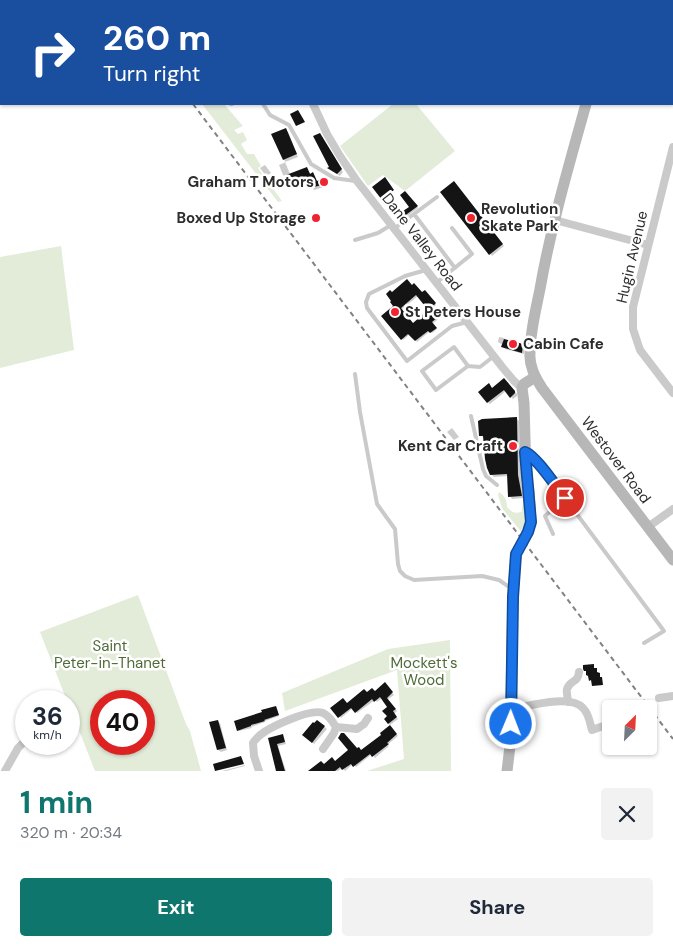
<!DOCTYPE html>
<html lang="en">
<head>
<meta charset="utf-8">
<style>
	:root { --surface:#fff; --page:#f2f2f3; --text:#1f2937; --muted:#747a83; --accent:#0f766e }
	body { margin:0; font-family:"DM Sans",sans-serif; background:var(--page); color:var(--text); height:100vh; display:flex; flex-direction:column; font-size:19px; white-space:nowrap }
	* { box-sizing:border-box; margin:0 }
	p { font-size:16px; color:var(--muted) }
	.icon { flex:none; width:28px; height:28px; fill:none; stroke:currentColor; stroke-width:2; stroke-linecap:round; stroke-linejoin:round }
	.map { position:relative; height:771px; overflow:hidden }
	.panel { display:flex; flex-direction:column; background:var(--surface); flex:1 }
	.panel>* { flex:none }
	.guide { position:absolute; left:0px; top:0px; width:674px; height:105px; box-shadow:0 1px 4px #0004; background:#1a4fa0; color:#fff; overflow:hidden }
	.needle { width:32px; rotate:24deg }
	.fabs { position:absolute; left:602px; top:700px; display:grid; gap:10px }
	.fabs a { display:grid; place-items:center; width:55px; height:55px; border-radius:5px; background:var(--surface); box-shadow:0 1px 4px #0004; font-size:25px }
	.speed { position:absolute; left:15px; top:690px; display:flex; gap:10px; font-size:25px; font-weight:700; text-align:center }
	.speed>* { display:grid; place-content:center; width:65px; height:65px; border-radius:50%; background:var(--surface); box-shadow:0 1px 4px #0004; line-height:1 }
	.speed small { font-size:12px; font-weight:400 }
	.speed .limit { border:8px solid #d22; background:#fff; color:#111 }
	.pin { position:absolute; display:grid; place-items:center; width:42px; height:42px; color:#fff; margin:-21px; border:2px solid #fff; border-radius:50%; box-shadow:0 1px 5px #0007 }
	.me { position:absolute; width:55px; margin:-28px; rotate:1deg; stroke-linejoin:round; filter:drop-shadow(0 0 4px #0008) }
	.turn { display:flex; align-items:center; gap:18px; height:105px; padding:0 20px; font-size:22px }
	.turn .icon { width:65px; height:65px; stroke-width:2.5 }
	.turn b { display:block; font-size:35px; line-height:42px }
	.round { display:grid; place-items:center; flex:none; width:52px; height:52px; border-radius:5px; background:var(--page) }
	.head { display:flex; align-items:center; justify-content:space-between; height:85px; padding:0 20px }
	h1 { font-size:30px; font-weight:700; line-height:38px; color:var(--accent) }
	.action { display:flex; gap:10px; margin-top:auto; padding:10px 20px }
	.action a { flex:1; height:58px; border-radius:5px; background:var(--accent); color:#fff; font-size:20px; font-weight:700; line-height:58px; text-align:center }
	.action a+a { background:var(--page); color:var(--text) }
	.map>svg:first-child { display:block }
	.green { fill:#e3ecd9; fill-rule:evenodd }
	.shadow { fill:#0003; fill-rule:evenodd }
	.building { fill:#141414; fill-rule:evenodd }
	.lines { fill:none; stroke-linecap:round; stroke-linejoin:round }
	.lane { stroke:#cacaca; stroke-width:4 }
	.street { stroke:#cacaca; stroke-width:8 }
	.secondary { stroke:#b7b7b7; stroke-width:11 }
	.rail { stroke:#828282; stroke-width:2; stroke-dasharray:5 4; stroke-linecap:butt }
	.secondary-bridge { stroke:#b7b7b7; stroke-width:11 }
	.route-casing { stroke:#114b97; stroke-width:12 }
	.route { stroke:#1a73e8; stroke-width:9 }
	.poi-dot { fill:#f02331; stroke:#fff; stroke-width:2 }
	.labels { text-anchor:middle; stroke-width:5; stroke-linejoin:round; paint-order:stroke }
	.poi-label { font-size:15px; font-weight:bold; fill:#2d2d2d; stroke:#fff; text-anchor:end }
	.street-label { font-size:15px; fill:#2d2d2d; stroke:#fff }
	.park-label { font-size:15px; fill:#4f6b38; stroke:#fff }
</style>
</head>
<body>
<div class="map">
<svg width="673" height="771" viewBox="0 0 673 771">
	<rect width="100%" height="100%" fill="#fff"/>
	<path class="green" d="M202 104H224L243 126 234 130 238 134 243 132 247 140 241 144 247 154H254L261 166 258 168 282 201 278 202Z
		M393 104H416L455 151 405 191 383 175 368 186 340 146Z
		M61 246 74 350 0 368V257Z
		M499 492C505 496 507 500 507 507 512 512 514 514 521 512 524 504 522 500 524 494L526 526 523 534 502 508 498 495Z
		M138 595 186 724 190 731 201 771H95L69 705V701H67L40 632ZM101 701H144V744H101Z
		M450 640 451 771H367L404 759 397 670 285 711 282 693 388 649Z"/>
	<path class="shadow" d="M220 0H237L234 1H221Z
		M285 129 288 132 298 157 285 162 290 174 306 168 317 182 324 180 326 182 327 186 314 190 310 185 303 188 299 183 293 185 291 183 288 175 285 176 283 175 279 165 286 162 284 160 273 135Z
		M320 134 343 172 340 176 331 170Z
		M265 165 271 173 266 176 260 168Z
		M456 185 504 246 492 256 442 192Z
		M405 192 418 208 405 218 402 214 410 207Z
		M425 292 436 305 433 308 441 317 432 324 437 329 432 333 430 331 417 342 410 334 403 340 383 317 395 307 392 293 422 294ZM418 296 430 310 413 324 401 310Z
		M499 337 504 338 506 341 522 345 524 347V354L505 349 503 347V345L498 342Z
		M504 380 517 394V396L513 399 506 391 490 404 488 402 493 389Z
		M516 418 519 421 521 479 524 498 512 499 510 496 508 476 494 477 491 474 485 438 480 435Z
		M452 428 459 437 454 440 447 432Z
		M385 684 394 695 387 700 397 711 394 714 398 719 390 725 385 719 389 717V707L382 698 377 702 375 700 357 713 353 708 341 718 332 708 347 704 367 693 375 692Z
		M276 707 279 716 265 721V722L251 727 252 728 239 731 238 730Z
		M217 721 220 723 227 750 221 752 218 750 211 723Z
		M318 721 327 729 314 744 304 735Z
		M390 727 398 736 387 745 389 746 375 758 372 754 356 767 353 764 345 771 342 768 338 771H316L324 765 335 762 357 750 361 752 383 735Z
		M282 736 284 738 286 744 278 746 286 771H277L270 739Z
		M245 765V766L226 771H222Z"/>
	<path class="building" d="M298 110 305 122 296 126 290 114Z
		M286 128 297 154 283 160 271 134Z
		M320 133 342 169 337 174 327 168 329 167 313 136Z
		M307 167 310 174 313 172 317 181 324 178 326 184 310 188 308 183 299 186 297 181 290 184 286 175Z
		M385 177 394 190 382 200 372 187Z
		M454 181 503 244 489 255 440 192Z
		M405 191 418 206 403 217 400 213 409 207 400 195Z
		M407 279 412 285 414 283 422 292 425 290 436 303 433 306 440 315 432 322 437 328 430 333 428 331 415 341 408 334 401 340 381 316 393 306 390 302 391 301 386 294 390 290 392 292ZM416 295 428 310 413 323 401 308Z
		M504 339 523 344 522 353 501 347Z
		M504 378 515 391V393L510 398 504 390 487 403 478 392 489 383 492 388Z
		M517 417 518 475 522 496 508 497 507 474 490 475 487 468 485 459 483 436H479L478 421 482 419Z
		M594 664V668H597V672L600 673V677H602L603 685 592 686 591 680 589 681 588 676 586 675V671H584L583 669V665Z
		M385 682 393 692 387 698 396 709 393 711 397 717 388 724 384 719 387 716 382 711 387 707 380 697 374 702 372 699 355 713 351 708 338 718 330 708 343 698 347 703 364 689 367 692 372 688 375 691Z
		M276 706 279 715 264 720 265 721 251 725V726L237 731 234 721 262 712 261 710Z
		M218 720 226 748 217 750 209 722Z
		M317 720 325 726 312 743 302 735 313 722 314 723Z
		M390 725 397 734 387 743 389 744 372 757 370 754 353 767 351 764 342 770 340 767 335 771H308L321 761 324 764 332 757 335 761 348 750 338 738 341 733H344L357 748 359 747 361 750 381 735 380 733Z
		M283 734 285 742 277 744 285 771H276L268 738Z
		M241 756 244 764 215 771 213 764Z"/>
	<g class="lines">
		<path class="lane" d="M231 104H232
			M263 104 270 115 289 125 311 164 334 178 355 181
			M414 214 455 268
			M395 228 437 197
			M355 240 378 233 391 225
			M426 270 405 276 369 294 366 302 367 308 407 361 452 326 467 322
			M436 283 472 254 452 228
			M454 347 468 366 436 390 422 371Z
			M468 366 480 367 494 356
			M355 374 360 412 377 504 395 529 398 564 400 571 405 576 414 580 482 576 499 580 512 589
			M471 416 483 469 486 476 497 485
			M528 453 538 462 664 631 644 643
			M553 534 545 516 565 498"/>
		<path class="street" d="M313 104 327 134 340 156 357 181 503 368 514 381 522 388
			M673 147 633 307V329L640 350 673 393
			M555 220 648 245
			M648 527 673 509
			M659 698 673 696
			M568 702C568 698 566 692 567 689 570 679 578 684 579 672
			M511 709C529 706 570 694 583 708 589 714 590 723 592 730L609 724
			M323 749 334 733 336 727
			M5 771 18 748 26 740
			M259 771 254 756 253 743C254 741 256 739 258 737 267 728 310 708 323 713 328 715 333 722 336 727L357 729 364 724 368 718"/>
		<path class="secondary" d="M616 1V0
			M586 104C569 165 551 226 540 289 536 309 530 332 530 353 529 366 535 377 542 388L673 560
			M528 532 531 522 529 491 526 475 524 403 522 388 524 384 535 377
			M507 771 510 746 513 597 516 554"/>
		<path class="rail" d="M115 0 116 1
			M193 104 673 739"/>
		<path class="secondary-bridge" d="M516 554 528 532"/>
	</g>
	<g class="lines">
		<defs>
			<path id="route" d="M511 724 513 597 516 554 528 532 531 522 525 452C537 457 556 487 565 498"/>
		</defs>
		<use href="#route" class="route-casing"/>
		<use href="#route" class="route"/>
	</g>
	<g class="poi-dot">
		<circle cx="324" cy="182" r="5"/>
		<circle cx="316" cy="218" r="5"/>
		<circle cx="471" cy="218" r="5"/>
		<circle cx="395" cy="312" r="5"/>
		<circle cx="513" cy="344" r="5"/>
		<circle cx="513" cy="446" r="5"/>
	</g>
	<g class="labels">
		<g class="poi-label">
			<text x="314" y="187">Graham T Motors</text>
			<text x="481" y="214" text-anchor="start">Revolution<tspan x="481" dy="17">Skate Park</tspan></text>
			<text x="306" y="223">Boxed Up Storage</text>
			<text x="405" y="317" text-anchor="start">St Peters House</text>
			<text x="523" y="349" text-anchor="start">Cabin Cafe</text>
			<text x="503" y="451">Kent Car Craft</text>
		</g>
		<g class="street-label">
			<text transform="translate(422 242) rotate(52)" y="5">Dane Valley Road</text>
			<text transform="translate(632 257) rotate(-77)" y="5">Hugin Avenue</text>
			<text transform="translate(616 460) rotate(53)" y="5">Westover Road</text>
		</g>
		<g class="park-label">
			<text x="110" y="651">Saint<tspan x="110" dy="17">Peter-in-Thanet</tspan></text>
			<text x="424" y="668">Mockett's<tspan x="424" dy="17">Wood</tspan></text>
		</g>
	</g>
</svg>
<div class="fabs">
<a><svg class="needle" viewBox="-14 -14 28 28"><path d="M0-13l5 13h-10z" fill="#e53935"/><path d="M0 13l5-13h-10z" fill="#747a83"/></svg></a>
</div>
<div class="speed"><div>36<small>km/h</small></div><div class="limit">40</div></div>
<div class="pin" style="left:565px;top:498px;background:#d93025"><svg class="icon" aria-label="arrive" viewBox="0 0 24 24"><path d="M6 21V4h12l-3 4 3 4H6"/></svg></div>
<svg class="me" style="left:511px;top:724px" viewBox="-20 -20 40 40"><circle r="17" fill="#1a73e8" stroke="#fff" stroke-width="3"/><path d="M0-11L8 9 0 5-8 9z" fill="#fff"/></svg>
<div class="guide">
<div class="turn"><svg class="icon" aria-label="right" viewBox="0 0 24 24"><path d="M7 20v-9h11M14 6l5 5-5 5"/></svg><div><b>260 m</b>Turn right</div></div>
</div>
</div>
<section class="panel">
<div class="head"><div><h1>1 min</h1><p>320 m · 20:34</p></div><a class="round"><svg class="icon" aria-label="close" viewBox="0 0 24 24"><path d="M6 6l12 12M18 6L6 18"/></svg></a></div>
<div class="action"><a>Exit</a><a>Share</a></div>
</section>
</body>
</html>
